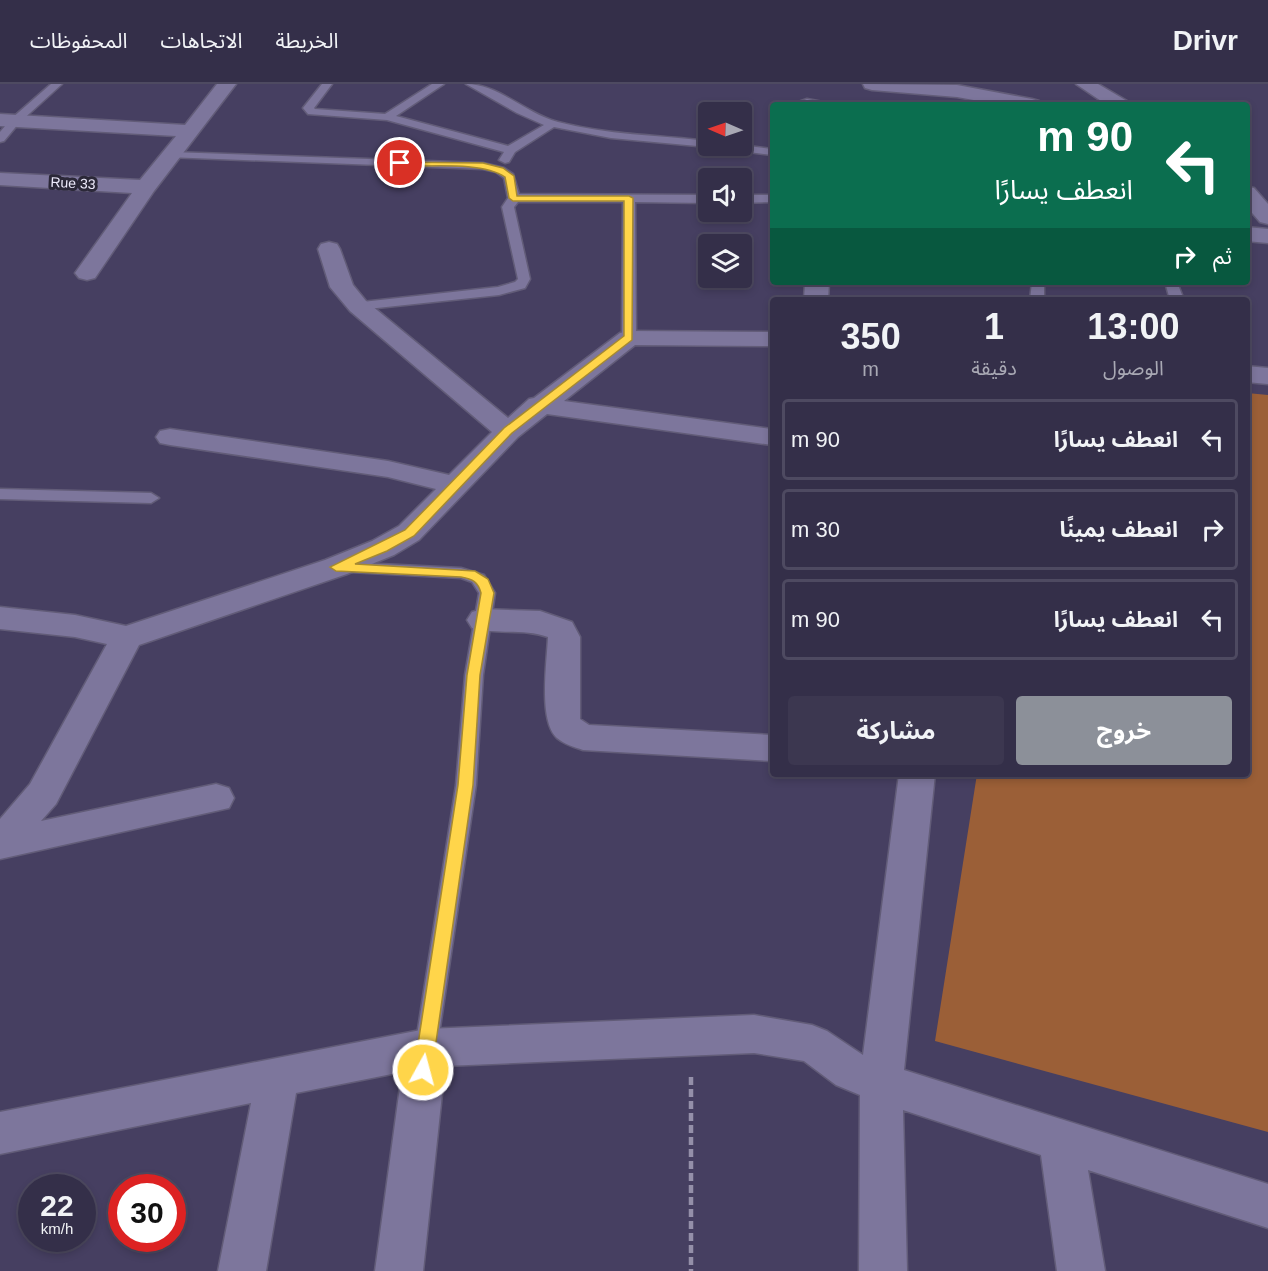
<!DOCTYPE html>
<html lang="ar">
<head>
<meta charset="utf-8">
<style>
	:root { --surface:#342f49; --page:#3c3750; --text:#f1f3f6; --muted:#a9a9b4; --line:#4e4a61; --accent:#8c9099 }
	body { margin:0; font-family:Helvetica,"Noto Sans Arabic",sans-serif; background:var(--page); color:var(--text); direction:rtl; height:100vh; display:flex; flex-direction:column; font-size:22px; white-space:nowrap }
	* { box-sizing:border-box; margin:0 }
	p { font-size:20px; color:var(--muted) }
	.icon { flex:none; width:33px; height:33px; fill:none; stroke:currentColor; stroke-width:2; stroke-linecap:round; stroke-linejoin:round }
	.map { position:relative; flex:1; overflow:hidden; direction:ltr }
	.sheet { position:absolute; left:770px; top:213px; width:480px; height:480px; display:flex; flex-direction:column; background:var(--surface); border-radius:6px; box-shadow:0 3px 9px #0003,0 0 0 2px var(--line); direction:rtl }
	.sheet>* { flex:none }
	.banner { position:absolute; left:770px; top:18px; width:480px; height:183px; border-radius:6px; box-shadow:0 3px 9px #0003,0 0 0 2px var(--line); direction:rtl; background:#0b6e4f; color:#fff; overflow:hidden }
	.needle { width:39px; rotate:272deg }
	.buttons { position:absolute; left:698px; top:18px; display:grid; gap:12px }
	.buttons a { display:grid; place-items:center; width:54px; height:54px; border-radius:6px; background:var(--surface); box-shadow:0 3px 9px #0003,0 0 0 2px var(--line); font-size:30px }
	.speed { position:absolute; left:18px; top:1090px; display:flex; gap:12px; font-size:30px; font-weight:700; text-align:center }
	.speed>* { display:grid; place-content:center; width:78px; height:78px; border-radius:50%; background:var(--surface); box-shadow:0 3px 9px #0003,0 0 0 2px var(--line); line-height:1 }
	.speed small { font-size:15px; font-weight:400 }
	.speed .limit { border:9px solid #d22; background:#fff; color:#111 }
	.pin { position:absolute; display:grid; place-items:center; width:51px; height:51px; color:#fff; margin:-26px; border:3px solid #fff; border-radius:50%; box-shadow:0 2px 6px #0007 }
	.me { position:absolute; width:66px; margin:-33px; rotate:7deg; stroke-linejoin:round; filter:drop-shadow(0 0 4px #0008) }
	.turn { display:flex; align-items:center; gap:21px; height:126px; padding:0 18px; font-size:27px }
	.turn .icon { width:78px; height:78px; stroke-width:2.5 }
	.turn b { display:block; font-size:42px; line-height:51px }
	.then { display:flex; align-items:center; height:57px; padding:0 18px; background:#0003; gap:12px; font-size:22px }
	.eta { display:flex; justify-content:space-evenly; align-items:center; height:102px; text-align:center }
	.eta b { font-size:36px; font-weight:700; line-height:42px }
	.action { display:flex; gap:12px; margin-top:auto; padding:12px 18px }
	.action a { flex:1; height:69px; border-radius:6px; background:var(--accent); color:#fff; font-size:24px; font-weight:700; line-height:69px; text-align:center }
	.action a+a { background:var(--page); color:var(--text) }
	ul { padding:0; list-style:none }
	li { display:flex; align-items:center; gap:18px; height:81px; margin:0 12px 9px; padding:0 6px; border:3px solid var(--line); border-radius:6px }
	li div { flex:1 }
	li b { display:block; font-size:22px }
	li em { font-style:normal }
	header { display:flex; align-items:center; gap:36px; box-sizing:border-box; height:84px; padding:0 30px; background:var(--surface); border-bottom:2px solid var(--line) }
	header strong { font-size:28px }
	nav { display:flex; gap:33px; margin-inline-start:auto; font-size:21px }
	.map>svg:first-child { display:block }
	.green { fill:#9b5f37 }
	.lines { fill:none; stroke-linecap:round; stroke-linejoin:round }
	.service-casing { stroke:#625c78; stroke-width:3 }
	.minor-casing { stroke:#625c78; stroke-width:3 }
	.path { stroke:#948fa9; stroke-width:4.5; stroke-dasharray:8 4; stroke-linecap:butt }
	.service { fill:#7d769c; fill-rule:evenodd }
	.minor { fill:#7d769c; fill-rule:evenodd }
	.route { fill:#ffd54a; stroke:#a68a30; stroke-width:1.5 }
	.labels { text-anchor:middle; stroke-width:6; stroke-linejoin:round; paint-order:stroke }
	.far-street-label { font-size:14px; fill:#edeafb; stroke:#2b2838 }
</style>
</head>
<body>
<header>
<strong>Drivr</strong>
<nav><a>الخريطة</a><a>الاتجاهات</a><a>المحفوظات</a></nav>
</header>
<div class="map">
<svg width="1268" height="1187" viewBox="0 0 1268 1187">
	<rect width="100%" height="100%" fill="#463f61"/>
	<path class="green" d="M1247 309 1268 311V1048L935 957 977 690H1246Z"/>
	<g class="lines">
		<defs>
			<path id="service" d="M51 0H62L19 39 4 57 0 58V48L11 35Z
				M322 0H332L314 24 315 25 385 30 432 0H444L396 32 508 62 544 41 517 29 466 0C499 0 526 30 558 38 607 51 658 51 708 57V62H712L708 63 611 54 554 43 515 68 509 78 505 79 499 76 504 68 387 36 308 30 303 24Z
				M807 15 828 19 829 21H790Z
				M741 61 772 65V71L724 65 719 62Z
				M171 68 483 79 504 84 513 90 519 110 708 111V119L635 118 636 254 629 258 622 254 623 118H518L514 123 530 195 525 204 499 211 358 226 353 225 351 222 353 219 498 203 515 198 518 195 502 123 508 114 504 94 496 88 483 85 167 73V69Z
				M741 111H772V118L741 119Z
				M1032 198H1044V216H1030Z
				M1165 198H1177L1184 216H1170Z
				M0 405 151 409 159 414 151 419 0 415Z
				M338 478 461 484 484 491 495 509 483 591 476 701 437 964 434 971 426 974 418 971 415 964 456 701 465 591 479 509 472 498 461 494 332 487 330 483 332 479Z"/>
			<path id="minor" d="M217 0H236L154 107 95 194 87 196 79 194 75 189 132 109 0 101V89L140 96 176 52 0 42V30L185 41Z
				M863 0 957 1 1032 15 1039 17 1042 21H1001L957 13 872 6 865 4Z
				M1076 0H1098L1127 17 1130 21H1107Z
				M1246 103 1254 104 1268 120V140L1260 138 1246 122Z
				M1246 143 1268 145V159L1246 157Z
				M329 158 337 160 340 165 353 201 366 217 508 334 529 315 534 314 620 249 629 247 772 248V262L635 261 564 317 772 345V361L547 330 518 353 419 456 394 471 347 490 139 561 56 720 41 737 216 700 229 704 234 714 229 724 0 775V735L30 700 107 560 75 553 0 545V523L75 531 126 542 325 476 372 457 399 442 436 405 388 393 170 361 160 359 156 353 160 347 170 345 388 377 449 391 492 348 350 227 330 203 318 165 321 160Z
				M805 198H829L828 216H804Z
				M1246 282 1268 284V300L1246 298Z
				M483 525 540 527 572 538 580 553V635L589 641 772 651V677L583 666C574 663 564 660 557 654 538 637 547 578 548 553 524 544 497 551 472 544L467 536 472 528Z
				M899 690H935L904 986 1268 1100V1144L1088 1086 1105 1187H1057L1041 1071 903 1026 907 1187H859L860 1011 836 1001 804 977 754 969 445 982 423 1187H375L402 988 296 1009 266 1187H218L251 1019 0 1070V1028L426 945 754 931 812 941 827 947 863 971Z"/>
		</defs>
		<use href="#service" class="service-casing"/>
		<use href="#minor" class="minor-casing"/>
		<path class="path" d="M691 993V1187"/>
		<use href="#service" class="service"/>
		<use href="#minor" class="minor"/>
	</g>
	<path class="route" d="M397 78 483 79 503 84 514 92 517 112H629L633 114 632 256 512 349 414 452 387 467 355 480 475 487 488 495 494 509 480 591 473 701 432 986 429 992 423 994 417 992 414 986 458 701 467 591 481 509C478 498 473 495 461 493L336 487 330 483 405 446 504 344 624 252V117H513L509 114 505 93C482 77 428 83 400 82L395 79Z"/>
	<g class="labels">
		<g class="far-street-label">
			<text transform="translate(73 99) rotate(3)" y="5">Rue 33</text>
		</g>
	</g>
</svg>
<div class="buttons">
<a><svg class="needle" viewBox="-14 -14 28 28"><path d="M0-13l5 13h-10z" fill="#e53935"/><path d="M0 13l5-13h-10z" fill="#a9a9b4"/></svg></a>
<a><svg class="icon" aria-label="sound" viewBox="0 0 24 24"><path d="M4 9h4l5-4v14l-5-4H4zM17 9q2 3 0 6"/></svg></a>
<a><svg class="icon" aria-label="layers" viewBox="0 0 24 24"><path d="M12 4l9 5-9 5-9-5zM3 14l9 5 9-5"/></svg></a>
</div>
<div class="speed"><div>22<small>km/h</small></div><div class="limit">30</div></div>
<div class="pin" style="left:400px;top:79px;background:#d93025"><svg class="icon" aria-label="arrive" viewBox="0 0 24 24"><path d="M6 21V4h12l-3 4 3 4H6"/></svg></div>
<svg class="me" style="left:423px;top:986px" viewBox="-20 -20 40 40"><circle r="17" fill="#ffd54a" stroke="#fff" stroke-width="3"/><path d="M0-11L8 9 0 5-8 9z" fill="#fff"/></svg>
<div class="banner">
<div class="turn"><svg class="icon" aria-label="left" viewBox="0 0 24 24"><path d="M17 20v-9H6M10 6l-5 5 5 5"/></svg><div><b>90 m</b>انعطف يسارًا</div></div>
<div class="then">ثم<svg class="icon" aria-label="right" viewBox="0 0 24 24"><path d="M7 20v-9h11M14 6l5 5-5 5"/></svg></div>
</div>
<section class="sheet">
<div class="eta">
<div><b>13:00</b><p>الوصول</p></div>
<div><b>1</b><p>دقيقة</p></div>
<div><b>350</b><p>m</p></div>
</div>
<ul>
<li><svg class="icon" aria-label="left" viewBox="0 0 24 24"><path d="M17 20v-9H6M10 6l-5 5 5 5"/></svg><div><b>انعطف يسارًا</b></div><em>90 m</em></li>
<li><svg class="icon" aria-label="right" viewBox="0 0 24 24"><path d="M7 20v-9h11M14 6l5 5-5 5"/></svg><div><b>انعطف يمينًا</b></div><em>30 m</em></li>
<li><svg class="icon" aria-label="left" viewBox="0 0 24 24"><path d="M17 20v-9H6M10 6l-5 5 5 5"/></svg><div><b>انعطف يسارًا</b></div><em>90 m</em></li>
</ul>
<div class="action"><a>خروج</a><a>مشاركة</a></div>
</section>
</div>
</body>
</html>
